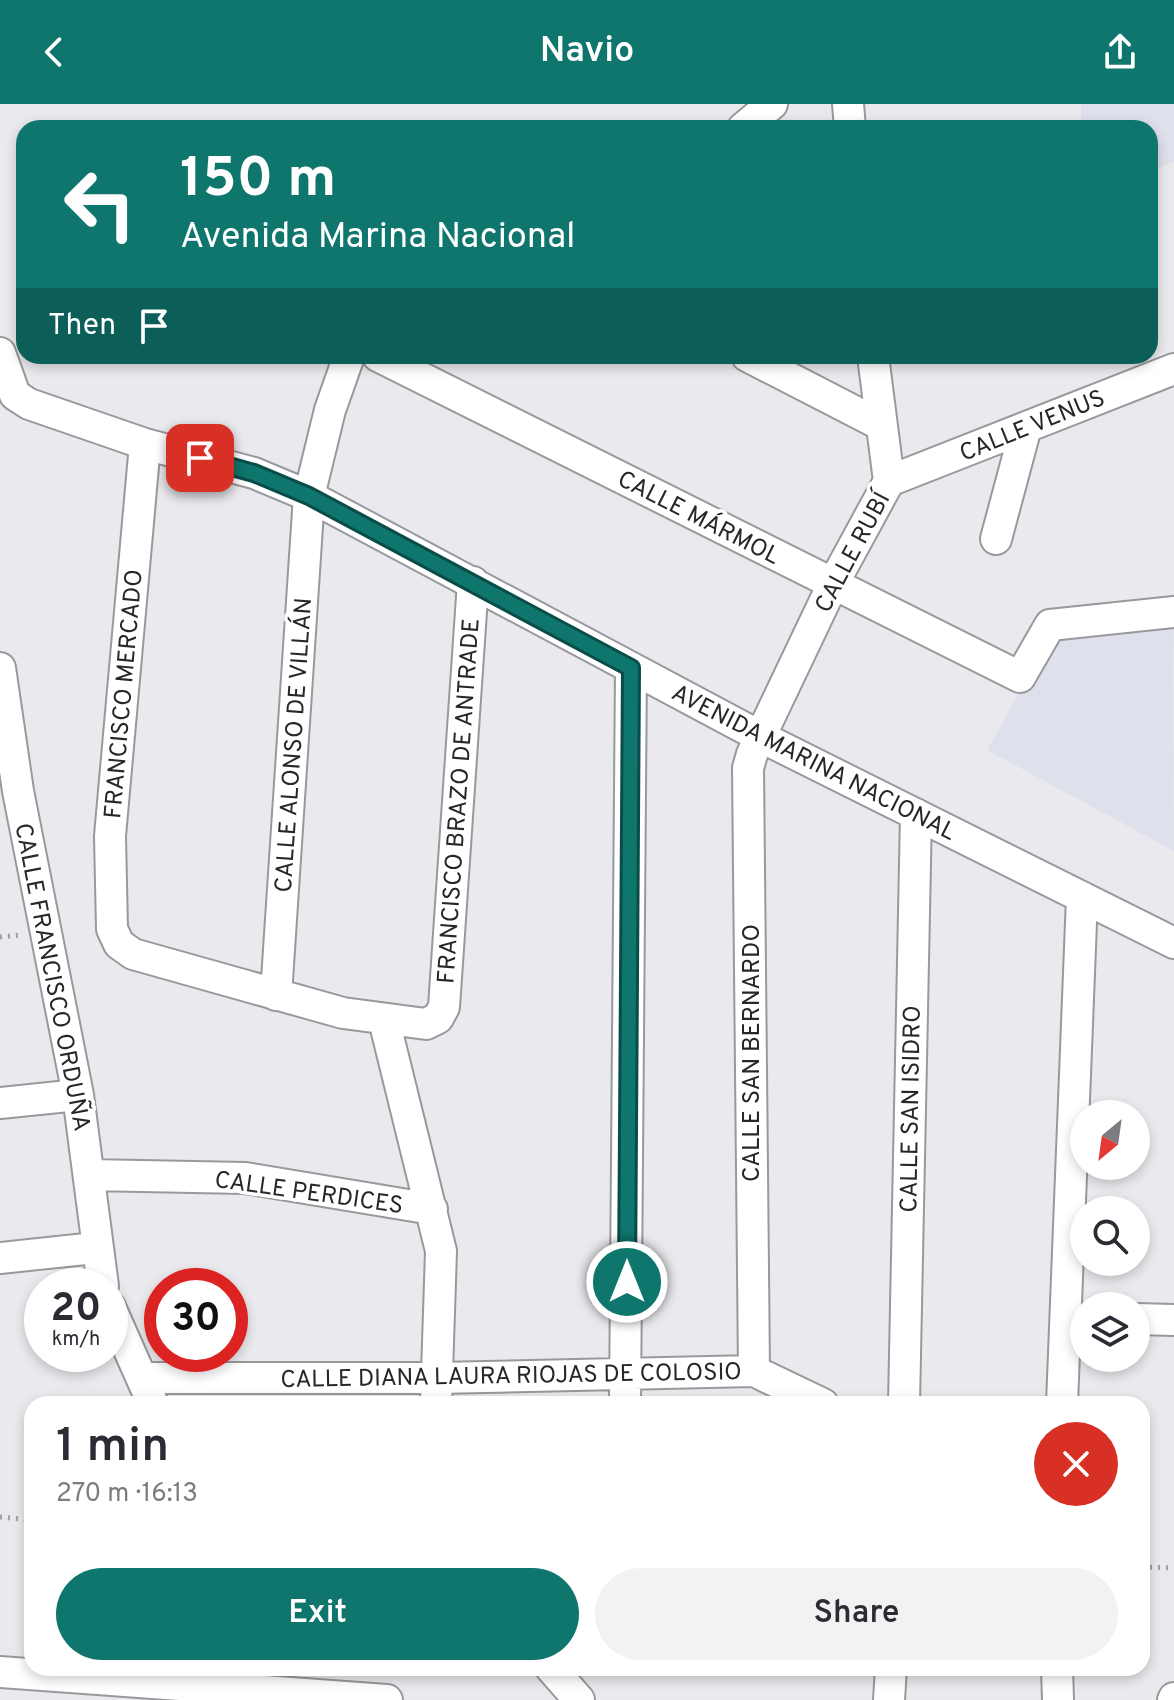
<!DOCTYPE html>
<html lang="en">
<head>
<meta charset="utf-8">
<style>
	:root { --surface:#fff; --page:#f2f2f3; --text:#2b2b33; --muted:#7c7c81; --accent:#0f766e }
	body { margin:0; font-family:Overpass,sans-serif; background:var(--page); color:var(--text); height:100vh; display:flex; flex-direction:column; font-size:30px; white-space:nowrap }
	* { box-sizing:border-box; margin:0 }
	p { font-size:26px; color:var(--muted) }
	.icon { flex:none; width:44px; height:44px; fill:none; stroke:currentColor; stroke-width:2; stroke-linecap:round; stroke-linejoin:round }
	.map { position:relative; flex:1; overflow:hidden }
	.sheet { position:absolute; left:24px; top:1292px; width:1126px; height:280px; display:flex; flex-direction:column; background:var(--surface); border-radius:24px; box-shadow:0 4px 12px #0003 }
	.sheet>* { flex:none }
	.banner { position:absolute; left:16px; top:16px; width:1142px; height:244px; border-radius:24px; box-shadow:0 4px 12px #0003; background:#0f766e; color:#fff; overflow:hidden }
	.needle { width:52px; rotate:209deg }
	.controls { position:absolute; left:1070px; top:996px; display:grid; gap:16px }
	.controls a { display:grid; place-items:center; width:80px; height:80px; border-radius:50%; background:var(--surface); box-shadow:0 4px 12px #0003; font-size:40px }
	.speed { position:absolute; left:24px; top:1164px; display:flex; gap:16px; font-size:40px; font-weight:700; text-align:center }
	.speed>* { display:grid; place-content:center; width:104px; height:104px; border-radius:50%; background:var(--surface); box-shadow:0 4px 12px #0003; line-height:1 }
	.speed small { font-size:20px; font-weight:400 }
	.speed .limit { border:12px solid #d22; background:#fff; color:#111 }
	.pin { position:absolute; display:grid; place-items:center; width:68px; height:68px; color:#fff; margin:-34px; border-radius:16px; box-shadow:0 4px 12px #0006 }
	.me { position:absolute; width:88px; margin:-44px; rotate:0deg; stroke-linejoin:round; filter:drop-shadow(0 0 6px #0008) }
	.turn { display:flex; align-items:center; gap:28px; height:168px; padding:0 32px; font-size:36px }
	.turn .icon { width:104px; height:104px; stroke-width:2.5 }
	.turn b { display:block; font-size:56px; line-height:68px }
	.then { display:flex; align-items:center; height:76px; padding:0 32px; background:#0003; gap:16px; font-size:30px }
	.round { display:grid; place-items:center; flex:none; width:84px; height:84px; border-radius:42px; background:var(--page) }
	.head { display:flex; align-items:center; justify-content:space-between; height:136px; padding:0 32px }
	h1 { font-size:48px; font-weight:600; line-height:60px }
	.cta { display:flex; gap:16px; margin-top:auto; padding:16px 32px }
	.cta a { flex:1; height:92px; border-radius:48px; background:var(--accent); color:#fff; font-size:32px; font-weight:600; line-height:92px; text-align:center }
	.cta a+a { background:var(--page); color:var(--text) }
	header { display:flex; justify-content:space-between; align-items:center; height:104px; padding:0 32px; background:var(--accent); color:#fff; font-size:36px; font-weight:600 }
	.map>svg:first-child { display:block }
	.built { fill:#dee0eb }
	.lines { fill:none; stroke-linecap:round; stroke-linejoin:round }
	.street-casing { stroke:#99999d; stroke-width:34 }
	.path { stroke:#9f9fa2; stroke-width:5; stroke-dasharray:2 6; stroke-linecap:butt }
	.street { stroke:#fff; stroke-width:30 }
	.route-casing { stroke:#0a4d48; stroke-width:20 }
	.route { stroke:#0f766e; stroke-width:14 }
	.labels { text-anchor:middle; stroke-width:7; stroke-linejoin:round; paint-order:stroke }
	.street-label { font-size:24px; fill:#262728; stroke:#fff }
</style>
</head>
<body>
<header><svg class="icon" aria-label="back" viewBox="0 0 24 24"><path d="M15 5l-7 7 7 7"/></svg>Navio<svg class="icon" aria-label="share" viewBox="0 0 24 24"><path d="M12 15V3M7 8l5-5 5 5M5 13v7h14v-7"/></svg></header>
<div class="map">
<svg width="1174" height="1596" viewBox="0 0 1174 1596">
	<rect width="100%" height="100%" fill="#eaeaee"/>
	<path class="built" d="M1081 0H1174V58L1150 67V24H1081Z
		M1174 521 1173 567 1174 747 987 646 1051 533Z"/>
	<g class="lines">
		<defs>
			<path id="street" d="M848 0 850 24
				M743 24 772 0
				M0 249 15 291 29 300 145 340 254 369 309 392 761 633 1174 839
				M378 252 1020 573 1050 521 1174 508
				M747 252 879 320
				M145 340 110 732 112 825 119 840 133 850 343 909 426 920 438 914 444 903 473 478
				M889 377 1174 265
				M996 435 1026 323
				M0 564 18 687 78 991 103 1182
				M276 891 309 392 330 306 349 252
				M384 916 441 1147 436 1300
				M0 999 78 991
				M89 1071 245 1074 432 1105
				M0 1154 95 1144
				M110 1203 153 1300
				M1136 1215 1174 1216
				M754 1267 748 664 752 650 833 480 889 377 873 252
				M143 1274H437L754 1267 823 1300
				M625 1300 631 564
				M904 1300 916 710
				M1062 1300 1082 793
				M551 1564 579 1596
				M1057 1564 1058 1596
				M0 1568 387 1596
				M889 1596 891 1564
				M1173 1596 1174 1594"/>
		</defs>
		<use href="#street" class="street-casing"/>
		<path class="path" d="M0 833 20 831
			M0 1413 32 1416
			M1142 1463 1174 1464"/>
		<use href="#street" class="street"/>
	</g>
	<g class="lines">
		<defs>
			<path id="route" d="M200 354 254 369 309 392 631 564 627 1178"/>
		</defs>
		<use href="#route" class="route-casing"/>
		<use href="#route" class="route"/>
	</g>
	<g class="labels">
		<g class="street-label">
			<text transform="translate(1032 321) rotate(-22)" y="8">CALLE VENUS</text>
			<text transform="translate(699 413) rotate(27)" y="8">CALLE MÁRMOL</text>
			<text transform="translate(852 448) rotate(-62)" y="8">CALLE RUBÍ</text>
			<text transform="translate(123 590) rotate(-85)" y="8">FRANCISCO MERCADO</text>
			<text transform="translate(293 641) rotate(-86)" y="8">CALLE ALONSO DE VILLÁN</text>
			<text transform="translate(814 658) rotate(27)" y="8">AVENIDA MARINA NACIONAL</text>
			<text transform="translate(458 697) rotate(-86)" y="8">FRANCISCO BRAZO DE ANTRADE</text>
			<text transform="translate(53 873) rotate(79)" y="8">CALLE FRANCISCO ORDUÑA</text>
			<text transform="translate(751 949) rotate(-90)" y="8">CALLE SAN BERNARDO</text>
			<text transform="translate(910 1005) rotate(-89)" y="8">CALLE SAN ISIDRO</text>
			<text transform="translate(309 1088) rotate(8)" y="8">CALLE PERDICES</text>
			<text transform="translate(511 1271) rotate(-1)" y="8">CALLE DIANA LAURA RIOJAS DE COLOSIO</text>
		</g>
	</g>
</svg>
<div class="controls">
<a><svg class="needle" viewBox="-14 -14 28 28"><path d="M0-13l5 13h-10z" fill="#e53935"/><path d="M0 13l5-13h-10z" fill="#7c7c81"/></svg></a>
<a><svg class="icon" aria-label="search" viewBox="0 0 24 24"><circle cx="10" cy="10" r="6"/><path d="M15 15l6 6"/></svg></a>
<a><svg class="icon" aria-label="layers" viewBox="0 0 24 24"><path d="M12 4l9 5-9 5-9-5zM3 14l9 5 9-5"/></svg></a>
</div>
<div class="speed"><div>20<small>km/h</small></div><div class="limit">30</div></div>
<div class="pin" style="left:200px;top:354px;background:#d93025"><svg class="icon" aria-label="arrive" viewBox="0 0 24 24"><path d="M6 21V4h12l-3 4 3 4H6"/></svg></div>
<svg class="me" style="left:627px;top:1178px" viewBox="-20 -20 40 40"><circle r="17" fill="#0f766e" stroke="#fff" stroke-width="3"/><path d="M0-11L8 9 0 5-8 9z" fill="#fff"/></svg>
<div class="banner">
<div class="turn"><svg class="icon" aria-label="left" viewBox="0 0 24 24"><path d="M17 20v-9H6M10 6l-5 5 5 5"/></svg><div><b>150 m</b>Avenida Marina Nacional</div></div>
<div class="then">Then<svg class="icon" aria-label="arrive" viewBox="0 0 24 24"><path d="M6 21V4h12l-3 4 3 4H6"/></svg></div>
</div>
<section class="sheet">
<div class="head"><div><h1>1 min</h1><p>270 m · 16:13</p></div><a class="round" style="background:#d93025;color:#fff"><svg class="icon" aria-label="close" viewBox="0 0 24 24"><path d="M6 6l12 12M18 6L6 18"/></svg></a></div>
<div class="cta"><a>Exit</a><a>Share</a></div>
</section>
</div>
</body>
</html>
